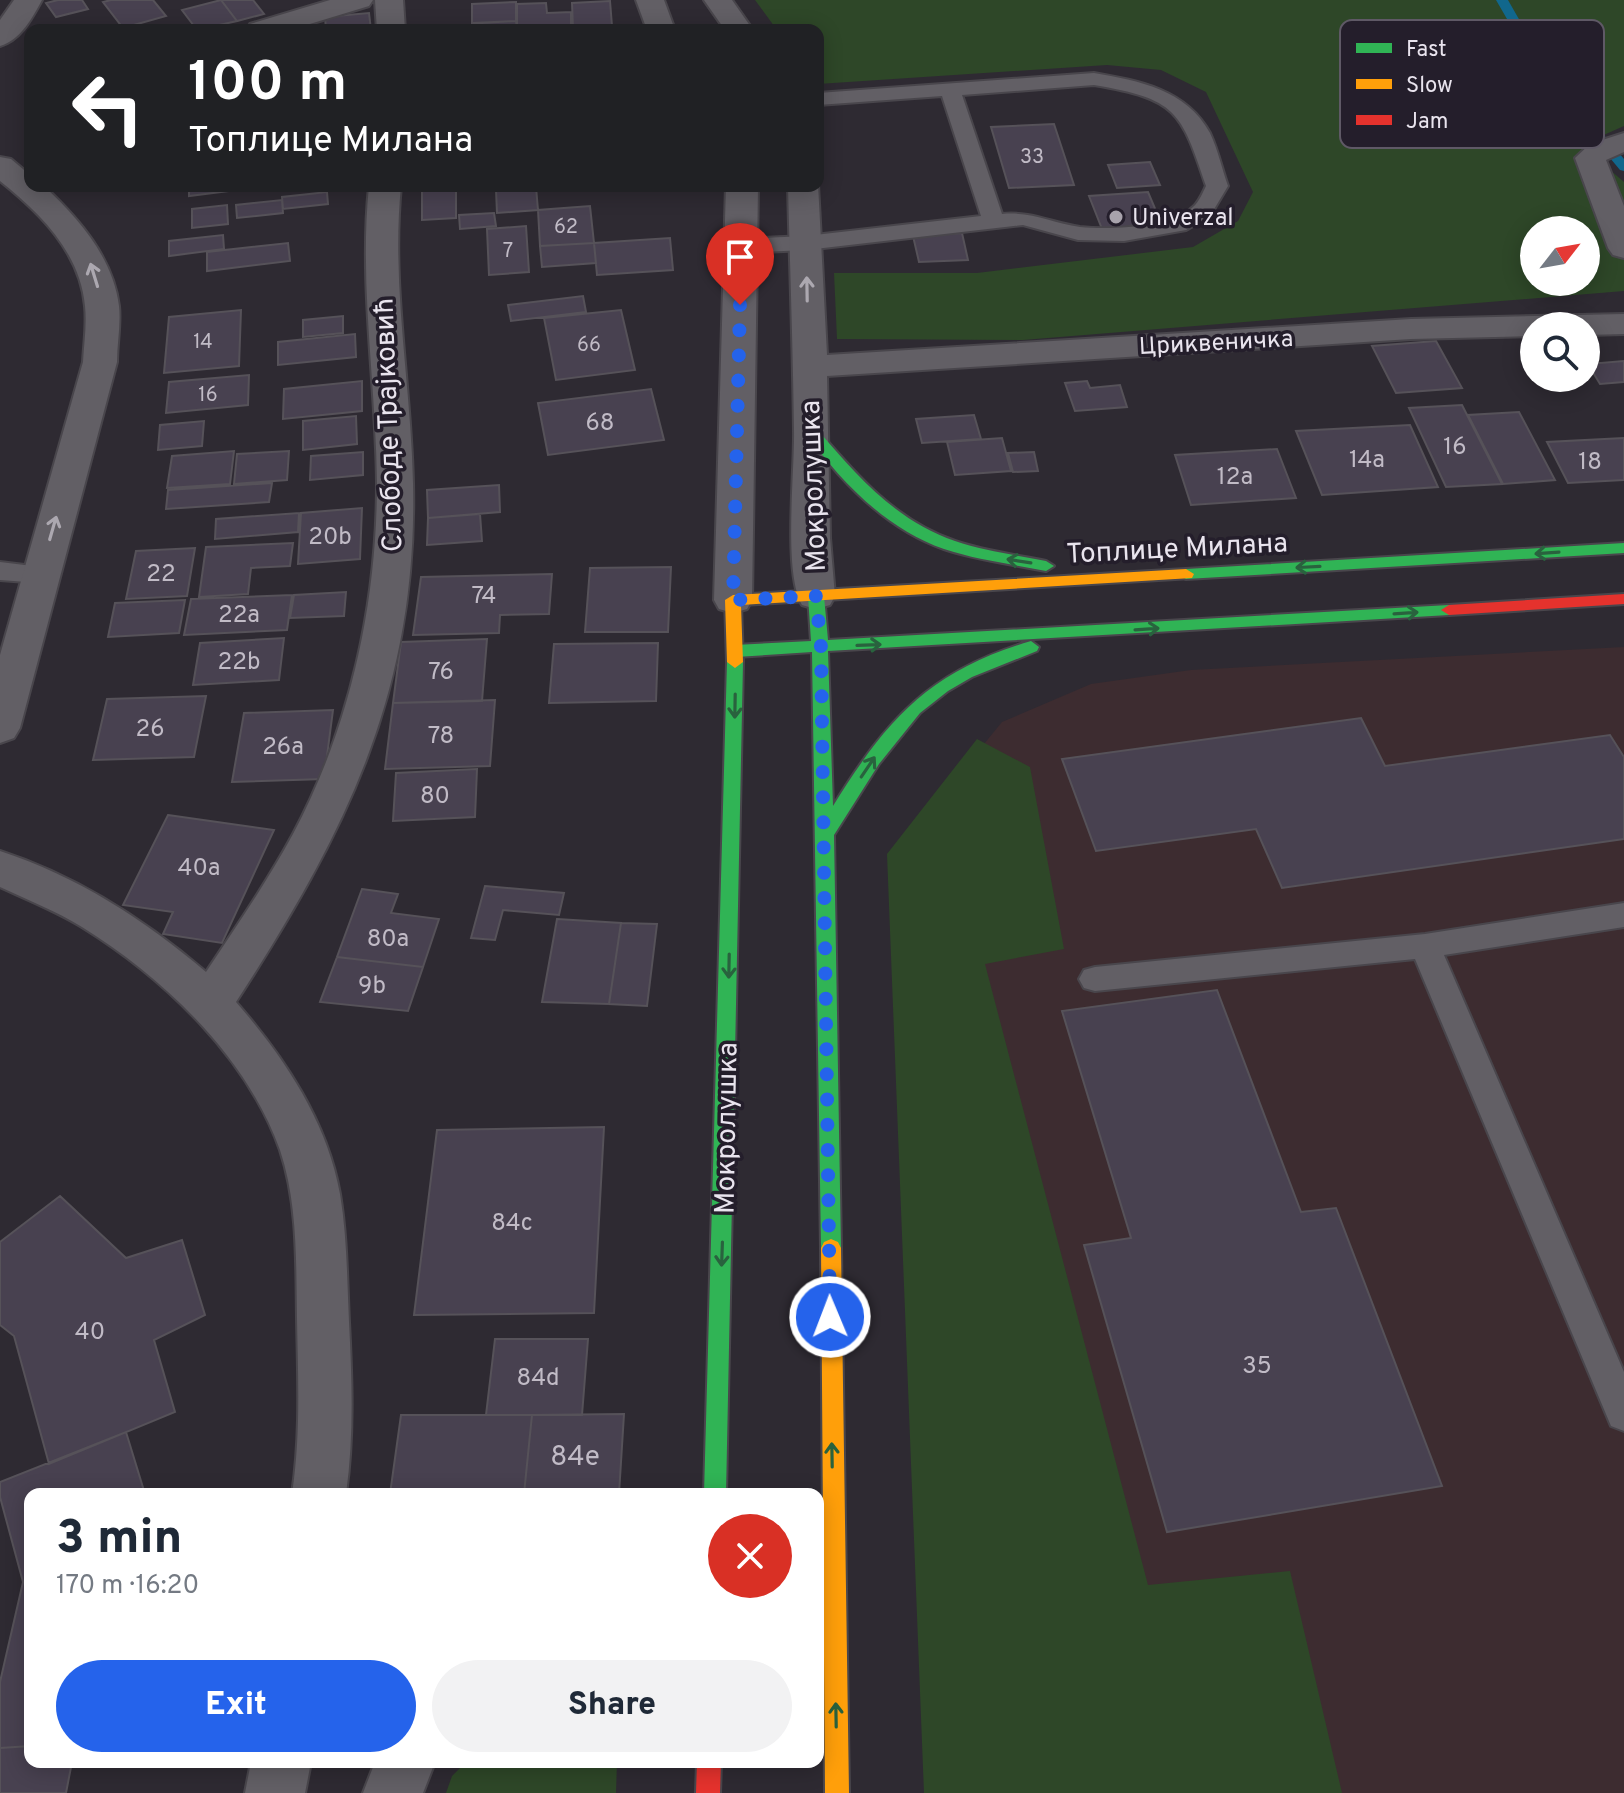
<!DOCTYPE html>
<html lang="en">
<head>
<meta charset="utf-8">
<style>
	:root { --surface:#fff; --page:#f2f2f3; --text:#1f2937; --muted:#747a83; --accent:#2563eb }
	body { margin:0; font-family:Overpass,sans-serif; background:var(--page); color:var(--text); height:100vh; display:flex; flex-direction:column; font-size:30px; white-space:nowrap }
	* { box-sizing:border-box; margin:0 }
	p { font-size:26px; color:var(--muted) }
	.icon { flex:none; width:44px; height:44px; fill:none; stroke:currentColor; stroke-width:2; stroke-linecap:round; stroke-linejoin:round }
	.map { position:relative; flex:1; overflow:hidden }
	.sheet { position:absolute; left:24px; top:1488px; width:800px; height:280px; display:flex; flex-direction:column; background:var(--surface); border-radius:16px; box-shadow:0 4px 20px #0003 }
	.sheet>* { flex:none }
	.top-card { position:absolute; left:24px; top:24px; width:800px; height:168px; border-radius:16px; box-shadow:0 4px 20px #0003; background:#202124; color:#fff; overflow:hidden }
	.needle { width:52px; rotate:59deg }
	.buttons { position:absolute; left:1520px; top:216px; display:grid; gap:16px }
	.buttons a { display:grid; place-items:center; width:80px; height:80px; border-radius:50%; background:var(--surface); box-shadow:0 4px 20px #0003; font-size:40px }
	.pin { position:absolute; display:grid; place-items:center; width:68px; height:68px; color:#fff; margin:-82px -34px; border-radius:50% 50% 50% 0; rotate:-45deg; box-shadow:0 0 8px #0007 }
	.pin .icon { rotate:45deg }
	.me { position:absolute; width:88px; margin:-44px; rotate:359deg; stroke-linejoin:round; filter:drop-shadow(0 0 6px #0008) }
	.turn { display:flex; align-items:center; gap:28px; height:168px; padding:0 32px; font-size:36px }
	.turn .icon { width:104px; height:104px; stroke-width:2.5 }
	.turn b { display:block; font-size:56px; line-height:68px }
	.round { display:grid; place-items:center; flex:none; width:84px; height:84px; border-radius:42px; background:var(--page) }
	.summary { display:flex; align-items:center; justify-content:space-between; height:136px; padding:0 32px }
	h1 { font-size:48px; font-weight:800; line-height:60px }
	.primary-button { display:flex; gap:16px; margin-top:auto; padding:16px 32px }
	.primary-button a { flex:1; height:92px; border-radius:48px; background:var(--accent); color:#fff; font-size:32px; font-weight:800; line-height:92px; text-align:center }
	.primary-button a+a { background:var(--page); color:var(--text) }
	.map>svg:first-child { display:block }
	.industrial { fill:#3d2c30 }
	.green { fill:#2e4728; fill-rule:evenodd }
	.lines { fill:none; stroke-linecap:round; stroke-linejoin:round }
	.stream { fill:#11678c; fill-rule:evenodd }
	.building { fill:#484150; stroke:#565259; stroke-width:2 }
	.lane-casing { stroke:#49464c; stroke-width:4 }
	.street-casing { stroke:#49464c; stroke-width:4 }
	.fast-casing { stroke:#49464c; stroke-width:4 }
	.slow-casing { stroke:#49464c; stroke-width:4 }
	.jam-casing { stroke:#49464c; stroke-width:4 }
	.lane { fill:#625f65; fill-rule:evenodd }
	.street { fill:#625f65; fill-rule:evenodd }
	.fast { fill:#30b455; fill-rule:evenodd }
	.slow { fill:#ff9f0a; fill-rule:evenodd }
	.jam { fill:#e5322d; fill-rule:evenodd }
	.oneway { stroke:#aca8b0 }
	.oneway2 { stroke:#29623e }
	.route { stroke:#2563eb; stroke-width:14; stroke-dasharray:0 25.2 }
	.poi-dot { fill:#a8a3ac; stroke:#241e2b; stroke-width:3 }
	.labels { text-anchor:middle; stroke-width:7; stroke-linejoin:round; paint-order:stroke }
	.far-number-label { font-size:20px; fill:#c1bbc6 }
	.far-poi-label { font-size:24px; fill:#e9e4ee; stroke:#241e2b; text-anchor:start }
	.far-street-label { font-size:24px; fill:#e9e4ee; stroke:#241e2b }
	.number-label { font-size:24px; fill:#c1bbc6 }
	.street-label { font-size:28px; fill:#e9e4ee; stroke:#241e2b }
	.near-number-label { font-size:28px; fill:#c1bbc6 }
	.key { fill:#241e2b; stroke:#5f5966; stroke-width:2 }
	.key-label { font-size:22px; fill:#e9e4ee }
</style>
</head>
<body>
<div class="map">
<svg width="1624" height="1793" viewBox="0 0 1624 1793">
	<rect width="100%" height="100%" fill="#2e2a32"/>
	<path class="industrial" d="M1624 647V1793H1113L902 844 1002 722 1091 684 1191 670Z"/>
	<path class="green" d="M755 0H1624V126L1581 145 1624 182V291L1023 340 837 339 834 273H977L1193 247 1238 221 1253 192 1206 92 1161 70 1107 65 818 84V30H777ZM1534 230H1586V282H1534Z
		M977 739 1030 767 1064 949 985 964 1148 1585 1290 1571 1342 1793H924L887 854Z
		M466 1762H617L616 1793H446L452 1776Z"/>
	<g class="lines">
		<path class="stream" d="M1496 0H1508L1545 65 1624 159V171L1620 170 1536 69Z"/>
	</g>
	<path class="building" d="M58 0H82L88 9 56 17 46 3Z
		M111 0H153L166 16 123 28 103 2Z
		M221 0H253L264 14 237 21Z
		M221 0 237 21 197 30 182 10Z
		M610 1 612 26 573 28 572 3Z
		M516 2V21L472 23V4Z
		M546 3 547 13 571 12V27L517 29V4Z
		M369 13 371 30H326L325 17Z
		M516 21 517 30 481 29 482 23Z
		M635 25 636 30 573 28Z
		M1054 124 1074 185 1009 188 991 127Z
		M1150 162 1160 185 1117 188 1108 165Z
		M189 186H252L253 188 189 196Z
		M456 187V218L422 220V189Z
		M536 187 538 210 497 213 496 190Z
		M327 192 328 204 283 209 282 197Z
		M1148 192 1162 225 1102 229 1089 196Z
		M282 200 283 213 237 218 236 205Z
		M227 205 228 224 192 228V209Z
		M590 206 594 243 540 246 538 210Z
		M494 213 496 226 460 229 459 215Z
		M526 226 529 272 489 275 487 229Z
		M962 233 968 260 919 262 913 236Z
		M223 235 224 249 169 256V241Z
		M670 238 673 270 597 275 594 243Z
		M288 243 290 261 207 271V252Z
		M594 243 596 263 542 267 540 246Z
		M583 296 586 312 511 321 508 305Z
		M241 310 239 366 164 373 169 317Z
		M621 310 635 370 556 380 544 318Z
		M343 316V333L303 337V320Z
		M355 334 356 357 278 365V342Z
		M1436 341 1462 388 1396 393 1372 346Z
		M1624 361V382L1600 384 1588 364Z
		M249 375 248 405 166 413 169 382Z
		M362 381V411L283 419 284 389Z
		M1087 381 1090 388 1120 385 1127 407 1075 411 1065 383Z
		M651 389 664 440 548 455 538 403Z
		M1462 405 1502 484 1446 487 1409 408Z
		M1519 412 1555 480 1503 484 1468 415Z
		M974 415 981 439 922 443 916 419Z
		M356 416 357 444 303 450V421Z
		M204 421 202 446 158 450 160 425Z
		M1410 425 1438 487 1322 495 1296 431Z
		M1002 438 1011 471 955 475 947 442Z
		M1624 438V480L1568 483 1547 442Z
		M1277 449 1296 498 1191 505 1175 455Z
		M234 451 230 484 167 488 172 456Z
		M289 451 287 480 234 484 237 454Z
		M363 452V475L310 480 311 456Z
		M1034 452 1038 471 1013 472 1008 453Z
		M272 483 269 502 166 509 168 490Z
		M499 485 500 512 428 518 427 490Z
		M362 508 360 559 298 564 301 513Z
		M299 513 298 532 215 539 216 519Z
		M480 514 482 541 427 545 428 518Z
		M293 543 290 566 251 568 248 594 199 597 206 547Z
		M195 548 187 596 126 599 136 551Z
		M671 567 668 632H585L590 568Z
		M552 574 549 614 500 615 499 633 413 635 421 577Z
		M346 592 344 616 290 618 294 595Z
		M292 595 287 630 184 635 191 599Z
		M185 600 179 633 108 637 115 603Z
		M284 638 279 680 193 685 200 643Z
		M487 639 482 701 393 703 401 642Z
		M658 643 656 701 549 703 554 644Z
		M206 696 194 757 93 760 107 699Z
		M495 700 490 766 385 769 393 703Z
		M333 710 324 779 232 782 244 713Z
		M1361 718 1385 766 1610 735 1624 757V839L1282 888 1256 829 1096 851 1062 759Z
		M477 769 475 817 393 821 396 773Z
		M168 815 274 830 222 943 163 934 173 912 123 905Z
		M485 886 564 893 559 915 503 910 495 940 471 938Z
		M362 889 398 894 391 913 439 919 423 967 337 957Z
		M557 919 621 923 609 1004 542 1002Z
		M621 923 657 924 647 1006 609 1004Z
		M337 957 423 967 408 1011 320 1002Z
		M1217 990 1301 1212 1336 1208 1442 1486 1167 1532 1084 1245 1131 1238 1062 1011Z
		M604 1127 594 1313 414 1315 437 1130Z
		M60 1196 126 1258 182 1240 205 1315 154 1340 175 1412 49 1464 14 1336 0 1325V1242Z
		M495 1339H588L582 1415H486Z
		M624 1414 619 1494H524L532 1415Z
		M401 1415H532L524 1494H390Z
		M126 1432 145 1494H30V1746L0 1748V1682L23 1582 0 1497V1482Z
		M30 1746V1762H72L66 1793H0V1748Z"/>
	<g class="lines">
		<defs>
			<path id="lane" d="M1094 73C1139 81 1186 89 1210 133 1218 150 1222 169 1228 186L1210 216 1186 230 1124 241 1078 240 1023 225 806 250 742 253 731 246 742 239 806 236 981 216 942 96 818 105V93ZM1094 85C1176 99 1181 110 1206 186 1203 192 1199 202 1193 207 1171 228 1109 230 1080 227 1052 223 1031 211 1002 214L962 95Z
				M0 562 49 568 53 574 49 580 40 583 0 580Z
				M1624 903V927L1444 955 1624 1372V1431L1611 1426 1415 959 1095 991 1084 988 1079 979 1084 970 1095 967 1425 934Z"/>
			<path id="street" d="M14 0H42C32 18 21 40 0 46V20Z
				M330 0H373L369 6 290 30H246L250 24Z
				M375 0H403L405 30H377Z
				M636 0H664L675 30H647Z
				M704 0H732L753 30H725Z
				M1624 133V152L1606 160 1624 206V258L1613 255 1608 248 1575 158 1590 144Z
				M0 157 11 159 30 175V186L45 187C79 219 113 258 119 306 121 325 117 343 117 362L20 728 14 738 0 743V655L83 362C84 343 87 325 85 306 80 252 40 213 0 181Z
				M818 184 827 355 1411 319 1624 314V334L1586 335V326H1534V336L1411 339 827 376 830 538 835 596 830 605 816 609 802 605C783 573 795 471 794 430 793 349 790 268 788 186Z
				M369 186H401C391 286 411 383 413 483 418 690 345 834 236 1002 284 1057 327 1121 340 1194 347 1236 347 1279 349 1322 352 1380 354 1437 346 1494H292C301 1435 298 1377 297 1318 296 1263 298 1204 280 1150 247 1057 164 978 82 927 56 911 28 900 0 887V851C77 876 145 920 206 972 236 927 267 882 293 834 350 727 377 604 377 483 376 383 359 285 369 186Z
				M726 186H758L752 600 747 609 733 613 719 609 714 600Z
				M251 1762H311L305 1793H245Z
				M375 1762H435L423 1793H363Z"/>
			<path id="fast" d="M812 427 817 429C856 475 896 521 955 541 984 551 1016 555 1046 561L1054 566 1046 571C1012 564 977 560 944 549 886 529 840 481 805 432Z
				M1624 543V553L1186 579 1178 574 1186 569Z
				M816 591 824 596 828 640 1449 605 1457 610 1449 615 828 651 833 806C887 719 929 671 1031 641L1039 647 1037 651 972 677 948 691 920 713 879 764 834 835 841 1248 838 1254 831 1257 824 1254 821 1248 812 652 736 657 743 662 726 1494H704L727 662 734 656 727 651 735 645 811 641 808 596Z"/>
			<path id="slow" d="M1186 569 1194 574 1192 578 741 605 743 662 735 668 727 662 725 600 733 595Z
				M831 1239 838 1242 841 1248 849 1793H825L821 1248 824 1242Z"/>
			<path id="jam" d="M1624 594V604L1449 615 1441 610 1449 605Z
				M697 1762H721L720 1793H696Z"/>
		</defs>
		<use href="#lane" class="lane-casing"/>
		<use href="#street" class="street-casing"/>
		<use href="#fast" class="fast-casing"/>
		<use href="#slow" class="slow-casing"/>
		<use href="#jam" class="jam-casing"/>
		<use href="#lane" class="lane"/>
		<use href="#street" class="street"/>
		<use href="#fast" class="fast"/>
		<use href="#slow" class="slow"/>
		<use href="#jam" class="jam"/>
	</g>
	<defs><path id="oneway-shaft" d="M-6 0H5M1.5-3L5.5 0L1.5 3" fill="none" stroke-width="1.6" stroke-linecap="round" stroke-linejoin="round" transform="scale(2)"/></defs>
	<g class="oneway">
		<use href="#oneway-shaft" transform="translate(94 275) rotate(-107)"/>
		<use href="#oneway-shaft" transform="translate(807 289) rotate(-91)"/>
		<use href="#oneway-shaft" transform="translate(53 528) rotate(-74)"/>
	</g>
	<g class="oneway2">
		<use href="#oneway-shaft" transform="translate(1547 553) rotate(176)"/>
		<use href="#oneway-shaft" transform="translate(1019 561) rotate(-171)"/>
		<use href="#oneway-shaft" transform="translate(1308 567) rotate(177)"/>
		<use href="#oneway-shaft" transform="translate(1406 613) rotate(-4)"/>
		<use href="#oneway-shaft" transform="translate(1147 629) rotate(-4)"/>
		<use href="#oneway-shaft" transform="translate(869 645) rotate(-2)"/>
		<use href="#oneway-shaft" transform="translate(735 706) rotate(91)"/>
		<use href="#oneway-shaft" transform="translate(868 767) rotate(-56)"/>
		<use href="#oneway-shaft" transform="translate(729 966) rotate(91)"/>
		<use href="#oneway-shaft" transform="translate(722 1254) rotate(92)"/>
		<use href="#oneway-shaft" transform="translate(832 1455) rotate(-91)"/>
		<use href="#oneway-shaft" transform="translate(836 1715) rotate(-91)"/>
	</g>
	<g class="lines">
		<path class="route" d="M740 305 733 600 816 596 821 647 830 1317"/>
	</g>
	<circle class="poi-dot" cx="1116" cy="217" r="8"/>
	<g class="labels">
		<g class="far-number-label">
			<text x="1032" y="163">33</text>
			<text x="566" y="233">62</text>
			<text x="508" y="257">7</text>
			<text x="203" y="348">14</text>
			<text x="589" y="351">66</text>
			<text x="208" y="401">16</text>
		</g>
		<g class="far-poi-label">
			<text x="1132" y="225">Univerzal</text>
		</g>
		<g class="far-street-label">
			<text transform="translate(1216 342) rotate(-3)" y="8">Цриквеничка</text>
		</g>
		<g class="number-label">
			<text x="600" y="430">68</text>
			<text x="1455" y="454">16</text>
			<text x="1367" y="467">14a</text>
			<text x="1590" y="469">18</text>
			<text x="1235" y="484">12a</text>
			<text x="330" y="544">20b</text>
			<text x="161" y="581">22</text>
			<text x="484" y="603">74</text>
			<text x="239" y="622">22a</text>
			<text x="239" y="669">22b</text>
			<text x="441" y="679">76</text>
			<text x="150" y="736">26</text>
			<text x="441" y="743">78</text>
			<text x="283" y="754">26a</text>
			<text x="435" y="803">80</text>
			<text x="199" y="875">40a</text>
			<text x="388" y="946">80a</text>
			<text x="372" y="993">9b</text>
			<text x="512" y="1230">84c</text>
			<text x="90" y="1339">40</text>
			<text x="1257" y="1373">35</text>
			<text x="538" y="1385">84d</text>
		</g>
		<g class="street-label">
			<text transform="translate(387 425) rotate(-92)" y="10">Слободе Трајковић</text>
			<text transform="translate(812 486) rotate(-92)" y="10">Мокролушка</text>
			<text transform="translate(1177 547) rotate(-3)" y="10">Топлице Милана</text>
			<text transform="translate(725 1128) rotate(-89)" y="10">Мокролушка</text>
		</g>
		<g class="near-number-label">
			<text x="575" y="1465">84e</text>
		</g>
	</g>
	<rect x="1340" y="20" width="264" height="128" rx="12" class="key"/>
	<rect x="1356" y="43" width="36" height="10" fill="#30b455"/>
	<rect x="1356" y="79" width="36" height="10" fill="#ff9f0a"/>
	<rect x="1356" y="115" width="36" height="10" fill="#e5322d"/>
	<g class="key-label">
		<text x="1406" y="56">Fast</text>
		<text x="1406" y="92">Slow</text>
		<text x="1406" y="128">Jam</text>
	</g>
</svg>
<div class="buttons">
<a><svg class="needle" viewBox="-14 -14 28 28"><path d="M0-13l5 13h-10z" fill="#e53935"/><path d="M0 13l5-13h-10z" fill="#747a83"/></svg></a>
<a><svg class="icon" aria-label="search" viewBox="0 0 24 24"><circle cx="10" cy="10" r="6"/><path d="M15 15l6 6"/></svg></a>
</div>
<div class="pin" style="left:740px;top:305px;background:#d93025"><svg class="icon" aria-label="arrive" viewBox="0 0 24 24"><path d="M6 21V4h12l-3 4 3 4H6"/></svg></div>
<svg class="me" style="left:830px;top:1317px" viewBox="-20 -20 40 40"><circle r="17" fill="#2563eb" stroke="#fff" stroke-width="3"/><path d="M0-11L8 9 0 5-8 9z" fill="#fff"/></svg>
<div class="top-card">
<div class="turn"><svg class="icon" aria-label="left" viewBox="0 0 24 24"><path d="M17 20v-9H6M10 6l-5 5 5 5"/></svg><div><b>100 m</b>Топлице Милана</div></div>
</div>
<section class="sheet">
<div class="summary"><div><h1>3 min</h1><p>170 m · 16:20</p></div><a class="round" style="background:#d93025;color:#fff"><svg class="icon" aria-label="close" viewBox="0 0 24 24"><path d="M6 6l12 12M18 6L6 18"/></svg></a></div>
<div class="primary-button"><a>Exit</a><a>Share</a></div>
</section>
</div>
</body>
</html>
